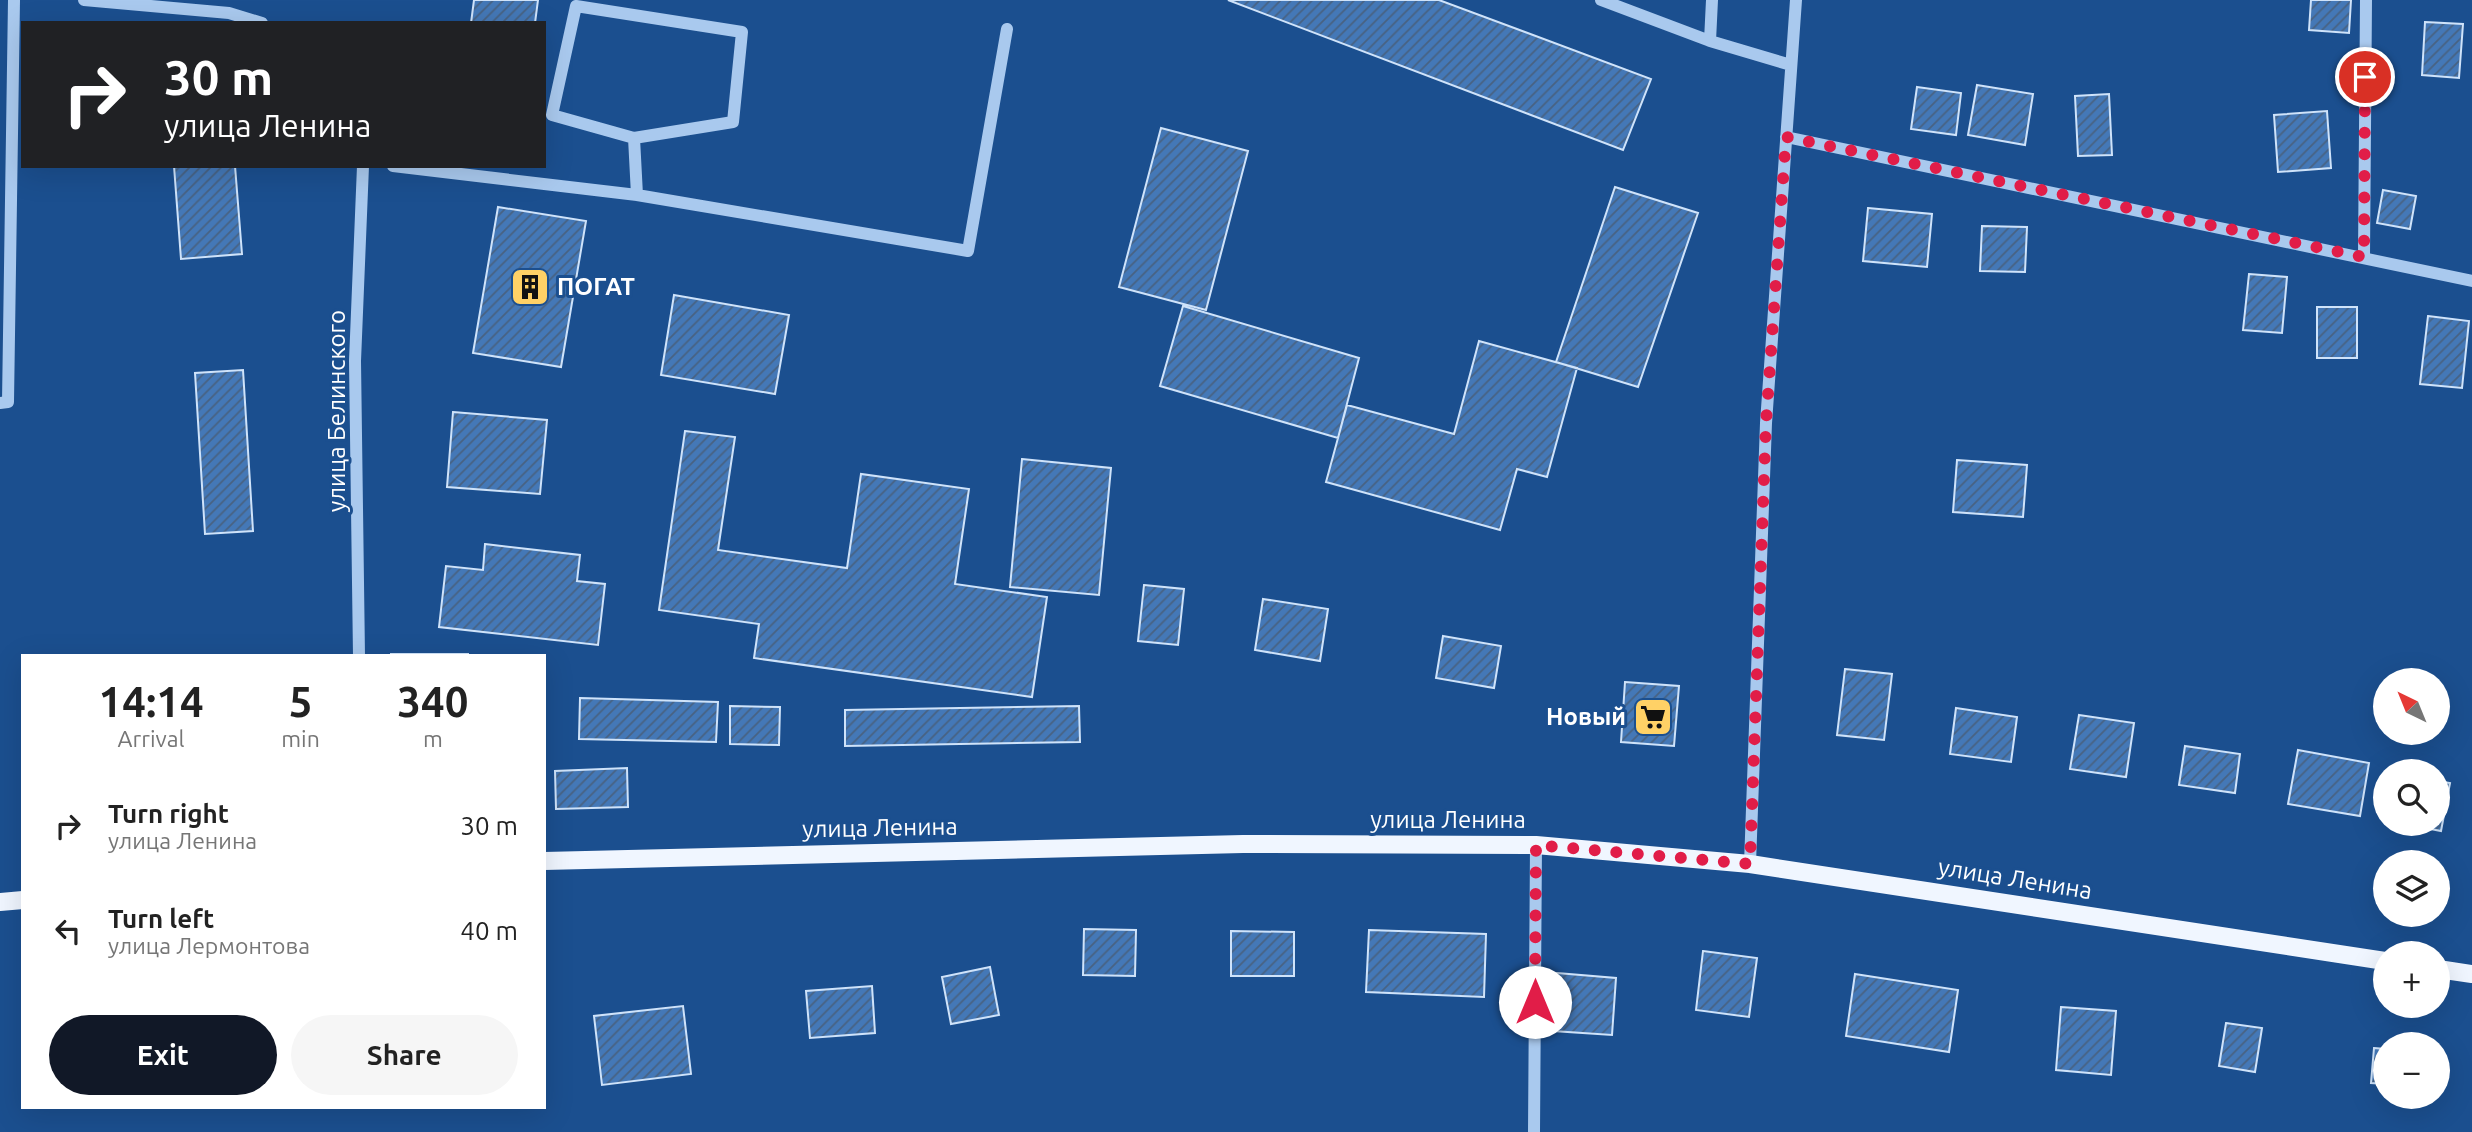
<!DOCTYPE html>
<html lang="en">
<head>
<meta charset="utf-8">
<style>
	:root { --surface:#fff; --page:#f6f6f6; --text:#222; --muted:#767676; --accent:#111827 }
	body { margin:0; font-family:Ubuntu,sans-serif; background:var(--page); color:var(--text); height:100vh; display:flex; flex-direction:column; font-size:26px; white-space:nowrap }
	* { box-sizing:border-box; margin:0 }
	p { font-size:23px; color:var(--muted) }
	.icon { flex:none; width:38px; height:38px; fill:none; stroke:currentColor; stroke-width:2; stroke-linecap:round; stroke-linejoin:round }
	.map { position:relative; flex:1; overflow:hidden }
	.details { position:absolute; left:21px; top:654px; width:525px; height:455px; display:flex; flex-direction:column; background:var(--surface); border-radius:0px; box-shadow:0 7px 28px #0002 }
	.details>* { flex:none }
	.top-card { position:absolute; left:21px; top:21px; width:525px; height:147px; border-radius:0px; box-shadow:0 7px 28px #0002; background:#202124; color:#fff; overflow:hidden }
	.needle { width:46px; rotate:317deg }
	.controls { position:absolute; left:2373px; top:668px; display:grid; gap:14px }
	.controls a { display:grid; place-items:center; width:77px; height:77px; border-radius:50%; background:var(--surface); box-shadow:0 7px 28px #0002; font-size:35px }
	.pin { position:absolute; display:grid; place-items:center; width:60px; height:60px; color:#fff; margin:-30px; border:4px solid #fff; border-radius:50%; box-shadow:0 2px 7px #0007 }
	.me { position:absolute; width:77px; margin:-38px; rotate:0deg; stroke-linejoin:round; filter:drop-shadow(0 0 5px #0008) }
	.turn { display:flex; align-items:center; gap:24px; height:147px; padding:0 28px; font-size:32px }
	.turn .icon { width:91px; height:91px; stroke-width:2.5 }
	.turn b { display:block; font-size:49px; line-height:60px }
	.eta { display:flex; justify-content:space-evenly; align-items:center; height:119px; text-align:center }
	.eta b { font-size:42px; font-weight:600; line-height:49px }
	.primary-button { display:flex; gap:14px; margin-top:auto; padding:14px 28px }
	.primary-button a { flex:1; height:80px; border-radius:42px; background:var(--accent); color:#fff; font-size:28px; font-weight:600; line-height:80px; text-align:center }
	.primary-button a+a { background:var(--page); color:var(--text) }
	ul { padding:0; list-style:none }
	li { display:flex; align-items:center; gap:21px; height:105px; padding:0 28px }
	li div { flex:1 }
	li b { display:block; font-size:26px }
	li em { font-style:normal }
	.map>svg:first-child { display:block }
	.building { fill:url(#building-hatch); stroke:#cfe3fa; stroke-width:2 }
	.lines { fill:none; stroke-linecap:round; stroke-linejoin:round }
	.minor { stroke:#a9c9ee; stroke-width:12 }
	.major { stroke:#f0f6ff; stroke-width:18 }
	.route { stroke:#e11d48; stroke-width:12; stroke-dasharray:0 21.6 }
	.labels { text-anchor:middle; stroke-width:6; stroke-linejoin:round; paint-order:stroke }
	.poi-label { font-size:24px; font-weight:bold; fill:#fff; stroke:#1b4f8f; text-anchor:start }
	.street-label { font-size:24px; fill:#fff; stroke:#1b4f8f }
</style>
</head>
<body>
<div class="map">
<svg width="2472" height="1132" viewBox="0 0 2472 1132">
	<defs>
		<pattern id="building-hatch" width="6" height="6" patternUnits="userSpaceOnUse" patternTransform="scale(1.75)"><rect width="6" height="6" fill="#4478b7"/><path d="M-1 1l2-2M0 6l6-6M5 7l2-2" fill="none" stroke="#486282"/></pattern>
	</defs>
	<rect width="100%" height="100%" fill="#1b4f8f"/>
	<path class="building" d="M474 0H538L535 23H471Z
		M1228 0H1439L1651 79 1623 150Z
		M2311 0H2351L2349 33 2309 30Z
		M2425 22 2463 24 2459 78 2422 75Z
		M1977 85 2033 94 2025 145 1968 135Z
		M1917 87 1961 93 1956 135 1911 129Z
		M2109 94 2112 155 2078 156 2075 96Z
		M2327 111 2331 168 2278 172 2274 115Z
		M1161 128 1248 151 1206 310 1119 287Z
		M174 166H235L242 254 181 259Z
		M1615 187 1698 213 1638 387 1556 362Z
		M2383 190 2416 196 2410 229 2377 223Z
		M498 207 586 221 561 367 473 353Z
		M1868 208 1932 214 1927 267 1863 261Z
		M1982 226 2027 227 2025 272 1980 271Z
		M2249 274 2287 277 2282 333 2243 330Z
		M674 295 789 315 775 394 661 375Z
		M1183 306 1359 358 1338 438 1160 386Z
		M2317 307H2357V358H2317Z
		M2428 316 2469 321 2462 388 2420 384Z
		M1479 341 1577 368 1547 477 1517 469 1500 530 1326 482 1347 405 1454 434Z
		M243 370 253 531 205 534 195 373Z
		M453 412 547 420 540 494 447 487Z
		M685 431 735 437 718 550 847 568 861 474 969 489 955 584 1047 597 1032 697 754 658 759 624 659 610Z
		M1022 459 1111 468 1099 595 1010 587Z
		M1957 460 2027 465 2023 517 1953 512Z
		M485 544 580 555 577 581 605 584 598 645 439 627 446 566 483 570Z
		M1144 585 1184 589 1178 645 1138 641Z
		M1263 599 1328 609 1320 661 1255 650Z
		M1443 636 1501 646 1494 688 1436 678Z
		M391 654H468V656H391Z
		M1845 669 1892 674 1884 740 1837 735Z
		M1625 682 1679 686 1674 746 1621 742Z
		M580 698 718 702 716 742 579 739Z
		M730 706 780 707 779 745 730 744Z
		M1079 706 1080 742 845 746V710Z
		M1956 708 2017 717 2011 762 1950 754Z
		M2079 715 2134 723 2126 777 2070 769Z
		M2185 746 2240 754 2235 793 2179 785Z
		M2298 750 2369 763 2360 816 2288 804Z
		M627 768 628 807 556 809 555 771Z
		M2438 781 2450 783 2441 831 2405 824H2438Z
		M1084 929 1136 930 1135 976 1083 975Z
		M1369 930 1486 934 1484 997 1366 992Z
		M1231 931 1294 932V976H1231Z
		M1703 951 1757 958 1749 1017 1696 1010Z
		M990 967 999 1015 951 1024 942 977Z
		M1557 973 1616 978 1612 1035 1553 1031Z
		M1855 974 1958 990 1949 1052 1846 1036Z
		M872 986 875 1033 810 1038 806 991Z
		M683 1006 691 1074 602 1085 594 1016Z
		M2061 1007 2116 1011 2111 1075 2056 1070Z
		M2226 1023 2262 1028 2255 1072 2219 1066Z
		M2374 1048 2385 1049V1084L2371 1083Z"/>
	<g class="lines">
		<path class="minor" d="M84 0 229 13 262 23
			M1601 0 1710 41
			M1712 0 1710 41 1791 65
			M576 6 742 32 733 122 634 138 552 115Z
			M1786 137 2472 281
			M393 166 637 195 634 138
			M637 195 968 251 1007 29
			M2364 257 2366 0
			M0 403 8 402 14 0
			M359 656 355 361 363 166
			M1750 864 1766 423 1796 0
			M1534 1132 1536 845"/>
		<path class="major" d="M544 861 1243 844 1536 845 1750 864 2385 961
			M0 902 23 900
			M2438 969 2472 974"/>
	</g>
	<g class="lines">
		<path class="route" d="M1535 1002 1536 845 1750 864 1766 423 1786 137 2364 257 2365 77"/>
	</g>
	<defs>
		<symbol id="building-square" viewBox="-11 -11 22 22"><rect x="-9" y="-9" width="18" height="18" rx="4" fill="#ffd166" stroke="#1b4f8f"/><path d="M-4-6H4V6H1V3H-1V6H-4ZM-2.5-4.3h1.7v1.8h-1.7ZM.8-4.3h1.7v1.8H.8ZM-2.5-1h1.7V.8h-1.7ZM.8-1h1.7V.8H.8Z" fill="#111"/></symbol>
		<symbol id="supermarket-square" viewBox="-11 -11 22 22"><rect x="-9" y="-9" width="18" height="18" rx="4" fill="#ffd166" stroke="#1b4f8f"/><path d="M-6-5.5h2.5l.6 2H6L4.5 2H-2.5L-4.4-4H-6ZM-1.5 3.2a1.3 1.3 0 1 0 .1 0ZM3 3.2a1.3 1.3 0 1 0 .1 0Z" fill="#111"/></symbol>
	</defs>
	<g fill-rule="evenodd">
		<use href="#building-square" x="508" y="265" width="44" height="44"/>
		<use href="#supermarket-square" x="1631" y="695" width="44" height="44"/>
	</g>
	<g class="labels">
		<g class="poi-label">
			<text x="557" y="295">ПОГАТ</text>
			<text x="1626" y="725" text-anchor="end">Новый</text>
		</g>
		<g class="street-label">
			<text transform="translate(337 411) rotate(-90)" y="8">улица Белинского</text>
			<text x="1448" y="828">улица Ленина</text>
			<text transform="translate(880 828) rotate(-1)" y="8">улица Ленина</text>
			<text transform="translate(2015 879) rotate(9)" y="8">улица Ленина</text>
		</g>
	</g>
</svg>
<div class="controls">
<a><svg class="needle" viewBox="-14 -14 28 28"><path d="M0-13l5 13h-10z" fill="#e53935"/><path d="M0 13l5-13h-10z" fill="#767676"/></svg></a>
<a><svg class="icon" aria-label="search" viewBox="0 0 24 24"><circle cx="10" cy="10" r="6"/><path d="M15 15l6 6"/></svg></a>
<a><svg class="icon" aria-label="layers" viewBox="0 0 24 24"><path d="M12 4l9 5-9 5-9-5zM3 14l9 5 9-5"/></svg></a>
<a>+</a>
<a>−</a>
</div>
<div class="pin" style="left:2365px;top:77px;background:#d93025"><svg class="icon" aria-label="arrive" viewBox="0 0 24 24"><path d="M6 21V4h12l-3 4 3 4H6"/></svg></div>
<svg class="me" style="left:1535px;top:1002px" viewBox="-20 -20 40 40"><circle r="19" fill="#fff"/><path d="M0-13L10 11 0 6-10 11z" fill="#e11d48"/></svg>
<div class="top-card">
<div class="turn"><svg class="icon" aria-label="right" viewBox="0 0 24 24"><path d="M7 20v-9h11M14 6l5 5-5 5"/></svg><div><b>30 m</b>улица Ленина</div></div>
</div>
<section class="details">
<div class="eta">
<div><b>14:14</b><p>Arrival</p></div>
<div><b>5</b><p>min</p></div>
<div><b>340</b><p>m</p></div>
</div>
<ul>
<li><svg class="icon" aria-label="right" viewBox="0 0 24 24"><path d="M7 20v-9h11M14 6l5 5-5 5"/></svg><div><b>Turn right</b><p>улица Ленина</p></div><em>30 m</em></li>
<li><svg class="icon" aria-label="left" viewBox="0 0 24 24"><path d="M17 20v-9H6M10 6l-5 5 5 5"/></svg><div><b>Turn left</b><p>улица Лермонтова</p></div><em>40 m</em></li>
</ul>
<div class="primary-button"><a>Exit</a><a>Share</a></div>
</section>
</div>
</body>
</html>
